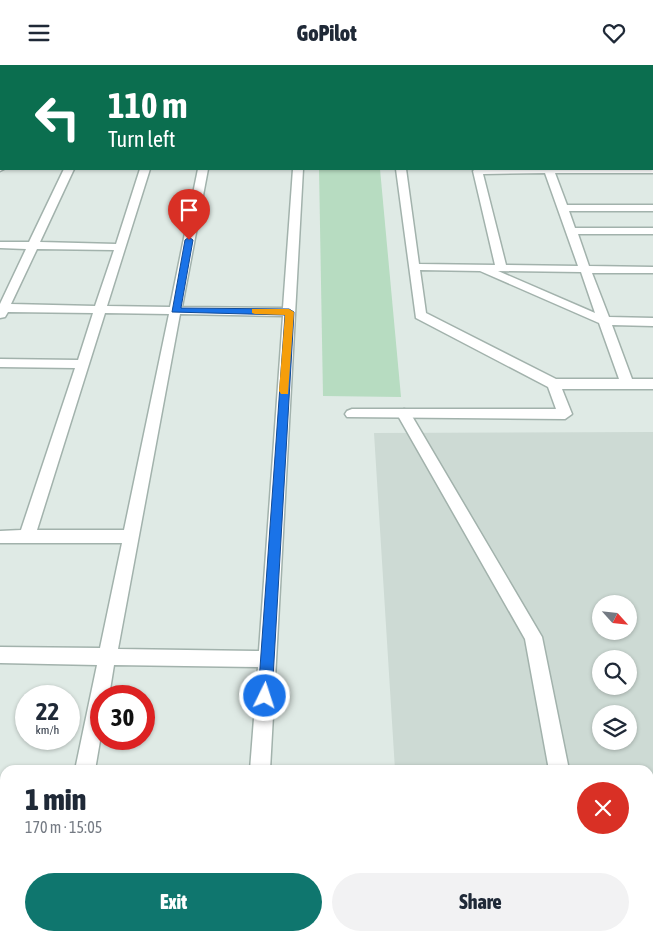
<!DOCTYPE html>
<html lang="en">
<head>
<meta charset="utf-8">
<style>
	:root { --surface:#fff; --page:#f2f2f3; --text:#1f2937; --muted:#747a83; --accent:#0f766e }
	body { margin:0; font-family:"Asap Condensed",sans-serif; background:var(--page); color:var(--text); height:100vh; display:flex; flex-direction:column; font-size:19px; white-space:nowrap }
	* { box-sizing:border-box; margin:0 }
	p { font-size:16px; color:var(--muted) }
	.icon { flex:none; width:28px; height:28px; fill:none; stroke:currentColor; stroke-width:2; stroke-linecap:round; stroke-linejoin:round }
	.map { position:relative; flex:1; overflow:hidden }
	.panel { position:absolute; left:0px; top:700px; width:654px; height:176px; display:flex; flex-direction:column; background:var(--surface); border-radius:15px 15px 0 0; box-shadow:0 1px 4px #0004 }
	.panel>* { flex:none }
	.banner { position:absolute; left:0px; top:0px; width:654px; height:105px; box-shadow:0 1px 4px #0004; background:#0b6e4f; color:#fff; overflow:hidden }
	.needle { width:32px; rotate:117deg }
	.buttons { position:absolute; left:592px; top:530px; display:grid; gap:10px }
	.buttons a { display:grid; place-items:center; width:45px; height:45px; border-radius:50%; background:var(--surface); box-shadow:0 1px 4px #0004; font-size:25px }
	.speed { position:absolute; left:15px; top:620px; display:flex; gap:10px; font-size:25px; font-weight:700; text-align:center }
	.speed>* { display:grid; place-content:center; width:65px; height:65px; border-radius:50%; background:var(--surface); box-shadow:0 1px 4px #0004; line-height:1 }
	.speed small { font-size:12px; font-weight:400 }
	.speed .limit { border:8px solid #d22; background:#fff; color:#111 }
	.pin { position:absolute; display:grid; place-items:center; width:42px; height:42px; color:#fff; margin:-51px -21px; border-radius:50% 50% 50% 0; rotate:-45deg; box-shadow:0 0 5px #0007 }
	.pin .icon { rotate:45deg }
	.me { position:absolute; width:55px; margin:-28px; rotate:4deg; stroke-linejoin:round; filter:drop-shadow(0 0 4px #0008) }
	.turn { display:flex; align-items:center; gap:18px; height:105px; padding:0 25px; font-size:22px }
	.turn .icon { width:65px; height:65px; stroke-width:2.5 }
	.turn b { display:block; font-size:35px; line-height:42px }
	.round { display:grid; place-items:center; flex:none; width:52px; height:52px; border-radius:26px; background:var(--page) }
	.head { display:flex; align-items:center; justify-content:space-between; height:85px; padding:0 25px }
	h1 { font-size:30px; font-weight:800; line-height:38px }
	.button { display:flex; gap:10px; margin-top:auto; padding:10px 25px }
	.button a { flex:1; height:58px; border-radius:30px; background:var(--accent); color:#fff; font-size:20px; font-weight:800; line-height:58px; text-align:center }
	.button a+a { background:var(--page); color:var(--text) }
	header { display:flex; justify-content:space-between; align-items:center; height:65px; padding:0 25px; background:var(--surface); font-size:22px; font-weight:800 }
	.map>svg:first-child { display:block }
	.built { fill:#cddad4; fill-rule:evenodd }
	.green { fill:#b7dcc1 }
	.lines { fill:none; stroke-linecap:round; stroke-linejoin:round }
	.service-casing { stroke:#a2b2ac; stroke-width:3 }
	.minor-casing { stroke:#a2b2ac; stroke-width:3 }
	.tertiary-casing { stroke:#a2b2ac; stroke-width:3 }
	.service { fill:#fff; fill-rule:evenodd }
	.minor { fill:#fff; fill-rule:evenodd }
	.tertiary { fill:#fff; fill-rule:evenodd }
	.route { fill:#1a73e8; stroke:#114b97 }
	.slow { fill:#f59e0b }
</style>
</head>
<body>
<header><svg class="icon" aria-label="menu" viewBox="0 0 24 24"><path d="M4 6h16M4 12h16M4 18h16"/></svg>GoPilot<svg class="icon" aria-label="heart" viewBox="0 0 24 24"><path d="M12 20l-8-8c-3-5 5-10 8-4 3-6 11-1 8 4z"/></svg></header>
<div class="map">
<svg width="653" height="876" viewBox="0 0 653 876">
	<rect width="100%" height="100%" fill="#dfeae5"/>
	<path class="built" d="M653 367V876H405V871H649V705H395L374 368ZM601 539H629V566H601ZM601 594H629V621H601ZM601 649H629V676H601Z"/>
	<path class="green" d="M319 104H380L401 332 323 331Z"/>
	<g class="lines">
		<defs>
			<path id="service" d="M404 344 409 346 542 572 569 705H549L525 574 397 349Z
				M580 871H602L603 876H581Z"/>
			<path id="minor" d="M158 0H166V1H158Z
				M218 0H226V1H218Z
				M298 0H306V1H298Z
				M382 0H390V1H382Z
				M434 0H442V1H434Z
				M469 0H582L468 1Z
				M652 17H653V21H652Z
				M0 98 1 104H4L0 106Z
				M653 102V108H555L567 140H653V146H569L575 163H653V169H578L589 201 653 202V208H592L609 252 653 253V261L612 260 632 314H653V324H562L572 349 565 354 347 352 345 349 347 346 352 344H556L548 322 416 253 396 104H406L419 199 495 200 473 106 475 104ZM545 108 578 201 506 200 483 109ZM420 205 480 206 599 258 619 314H556L426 248ZM498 206 581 207 595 248Z
				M64 104H74L40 177 116 179 140 104H150L107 241 170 242 198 104H208L182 242 283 243 293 104H303L270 705H250L258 602 114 600 109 631H101V670L95 705H75L97 600 0 598V582L100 583 122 478H0V466L21 465 75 303 0 302V294L78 295 93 248 8 247 5 252 0 253V239L26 184 0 183V177H29ZM37 184 114 185 95 241 11 239ZM105 248 169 249 124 465H37ZM180 249 283 251 259 586 118 584Z
				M0 754H5V774H0Z
				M41 871H63L62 876H40Z
				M238 871H260V876H238Z"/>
			<path id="tertiary" d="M0 57H1V63H0Z
				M652 61H653V67H652Z"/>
		</defs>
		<use href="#service" class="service-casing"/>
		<use href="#minor" class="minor-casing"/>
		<use href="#tertiary" class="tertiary-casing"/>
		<use href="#service" class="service"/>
		<use href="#minor" class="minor"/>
		<use href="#tertiary" class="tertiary"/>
	</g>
	<path class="route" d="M189 172 193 175 181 243 289 244 294 247 272 631 269 636 265 638 260 636 258 631 285 250 172 247 185 175Z"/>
	<path class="slow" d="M252 244H289L294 247 288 329H281L279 326 285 250 255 249 252 248Z"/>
</svg>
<div class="buttons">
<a><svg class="needle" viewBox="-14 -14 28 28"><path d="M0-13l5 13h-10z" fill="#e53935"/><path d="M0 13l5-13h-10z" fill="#747a83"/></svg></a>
<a><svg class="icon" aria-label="search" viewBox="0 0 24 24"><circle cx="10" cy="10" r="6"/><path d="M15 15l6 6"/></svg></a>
<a><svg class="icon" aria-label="layers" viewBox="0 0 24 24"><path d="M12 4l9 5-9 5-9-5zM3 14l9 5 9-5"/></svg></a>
</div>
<div class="speed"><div>22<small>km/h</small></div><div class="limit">30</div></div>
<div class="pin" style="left:189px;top:175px;background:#d93025"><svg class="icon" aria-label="arrive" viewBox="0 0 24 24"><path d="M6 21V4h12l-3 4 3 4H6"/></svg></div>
<svg class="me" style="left:265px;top:631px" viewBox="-20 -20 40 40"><circle r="17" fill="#1a73e8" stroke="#fff" stroke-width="3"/><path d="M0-11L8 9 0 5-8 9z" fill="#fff"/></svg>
<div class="banner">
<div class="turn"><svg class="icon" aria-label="left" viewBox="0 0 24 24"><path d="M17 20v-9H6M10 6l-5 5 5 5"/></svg><div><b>110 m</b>Turn left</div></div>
</div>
<section class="panel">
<div class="head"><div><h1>1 min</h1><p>170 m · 15:05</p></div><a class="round" style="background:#d93025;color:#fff"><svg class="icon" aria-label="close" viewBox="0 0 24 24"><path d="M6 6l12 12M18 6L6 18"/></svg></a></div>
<div class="button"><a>Exit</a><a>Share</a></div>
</section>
</div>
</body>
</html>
